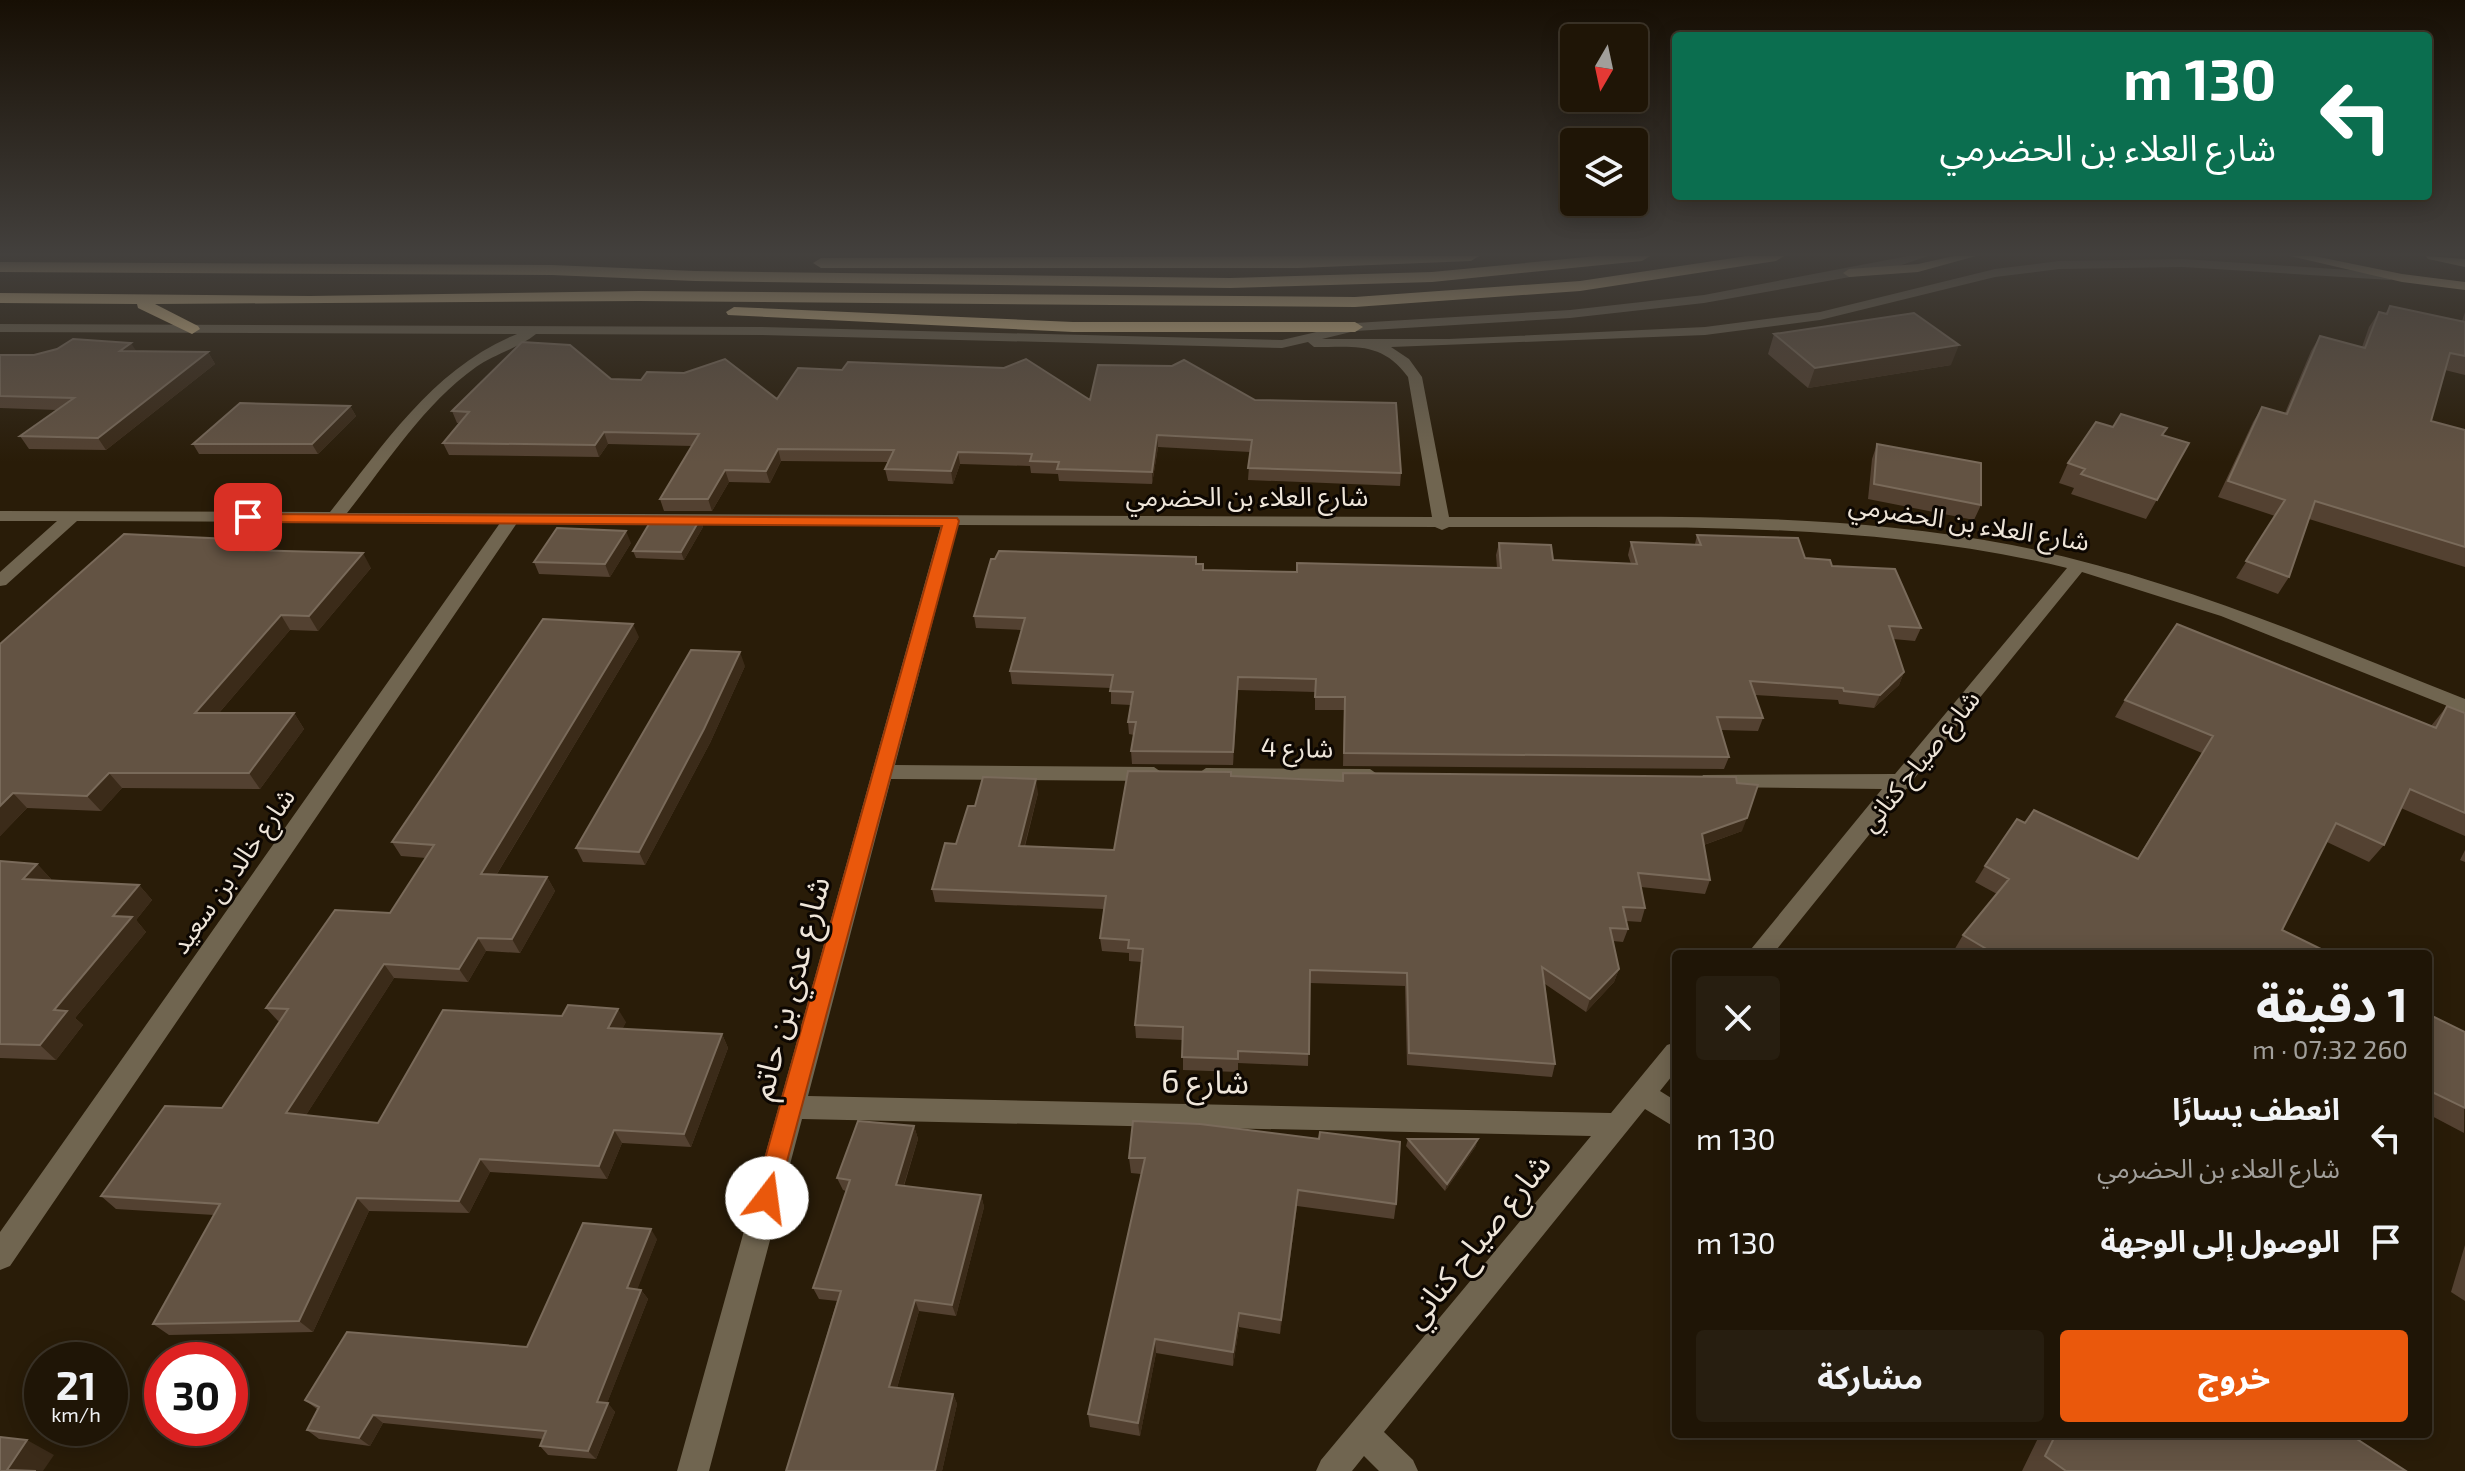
<!DOCTYPE html>
<html lang="ar">
<head>
<meta charset="utf-8">
<style>
	:root { --surface:#1f1506; --page:#271e10; --text:#f1f3f6; --muted:#a19f9b; --line:#3c3428; --accent:#ea580c }
	body { margin:0; font-family:"Exo 2","Noto Sans Arabic",sans-serif; background:var(--page); color:var(--text); direction:rtl; height:100vh; display:flex; flex-direction:column; font-size:30px; white-space:nowrap }
	* { box-sizing:border-box; margin:0 }
	p { font-size:26px; color:var(--muted) }
	.icon { flex:none; width:44px; height:44px; fill:none; stroke:currentColor; stroke-width:2; stroke-linecap:round; stroke-linejoin:round }
	.map { position:relative; flex:1; overflow:hidden; direction:ltr }
	.panel { position:absolute; left:1672px; top:950px; width:760px; height:488px; display:flex; flex-direction:column; background:var(--surface); border-radius:8px; box-shadow:0 4px 20px #0003,0 0 0 2px var(--line); direction:rtl }
	.panel>* { flex:none }
	.hud { position:absolute; left:1672px; top:32px; width:760px; height:168px; border-radius:8px; box-shadow:0 4px 20px #0003,0 0 0 2px var(--line); direction:rtl; background:#0b6e4f; color:#fff; overflow:hidden }
	.needle { width:52px; rotate:189deg }
	.fabs { position:absolute; left:1560px; top:24px; display:grid; gap:16px }
	.fabs a { display:grid; place-items:center; width:88px; height:88px; border-radius:8px; background:var(--surface); box-shadow:0 4px 20px #0003,0 0 0 2px var(--line); font-size:40px }
	.speed { position:absolute; left:24px; top:1342px; display:flex; gap:16px; font-size:40px; font-weight:700; text-align:center }
	.speed>* { display:grid; place-content:center; width:104px; height:104px; border-radius:50%; background:var(--surface); box-shadow:0 4px 20px #0003,0 0 0 2px var(--line); line-height:1 }
	.speed small { font-size:20px; font-weight:400 }
	.speed .limit { border:12px solid #d22; background:#fff; color:#111 }
	.pin { position:absolute; display:grid; place-items:center; width:68px; height:68px; color:#fff; margin:-34px; border-radius:16px; box-shadow:0 4px 12px #0006 }
	.me { position:absolute; width:88px; margin:-44px; rotate:15deg; stroke-linejoin:round; filter:drop-shadow(0 0 6px #0008) }
	.turn { display:flex; align-items:center; gap:28px; height:168px; padding:0 24px; font-size:36px }
	.turn .icon { width:104px; height:104px; stroke-width:2.5 }
	.turn b { display:block; font-size:56px; line-height:68px }
	.round { display:grid; place-items:center; flex:none; width:84px; height:84px; border-radius:8px; background:var(--page) }
	.head { display:flex; align-items:center; justify-content:space-between; height:136px; padding:0 24px }
	h1 { font-size:48px; font-weight:700; line-height:60px }
	.cta { display:flex; gap:16px; margin-top:auto; padding:16px 24px }
	.cta a { flex:1; height:92px; border-radius:8px; background:var(--accent); color:#fff; font-size:32px; font-weight:700; line-height:92px; text-align:center }
	.cta a+a { background:var(--page); color:var(--text) }
	ul { padding:0; list-style:none }
	li { display:flex; align-items:center; gap:24px; height:104px; padding:0 24px }
	li div { flex:1 }
	li b { display:block; font-size:30px }
	li em { font-style:normal }
	.map>svg:first-child { display:block }
	.lines { fill:none; stroke-linecap:round; stroke-linejoin:round }
	.minor { fill:#706550; fill-rule:evenodd }
	.major { fill:#c4ac81; fill-rule:evenodd }
	.highway { fill:#e5c994; fill-rule:evenodd }
	.wall { fill:#534131 }
	.shaded-wall { fill:#3b2b19 }
	.building { fill:#635343; stroke:#796a5a; stroke-width:2 }
	.route { fill:#ea580c; stroke:#983908; stroke-width:2 }
	.labels { text-anchor:middle; stroke-width:6; stroke-linejoin:round; paint-order:stroke }
	.street-label { font-size:26px; fill:#eee5d9; stroke:#0d0702 }
	.near-street-label { font-size:32px; fill:#eee5d9; stroke:#0d0702 }
</style>
</head>
<body>
<div class="map">
<svg width="2465" height="1471" viewBox="0 0 2465 1471">
	<rect width="100%" height="100%" fill="#291c08"/>
	<g class="lines">
		<path class="minor" d="M1908 256H1928L1884 271 1704 303 1570 318 1355 331 1322 339H1449L1705 327 1820 312 1995 269 2059 261 2183 259 2395 273 2396 276 2390 280 2183 267 2059 269 1995 277 1820 320 1705 335 1391 347 1409 359 1422 377 1449 517C1637 518 1826 509 2012 545 2169 576 2317 640 2465 699V713L2221 616 2082 572 1913 780 1911 787 1906 789 1773 954H1747L1882 789 1710 787 1703 785 1700 780 1703 775 1895 774 2067 568C1864 519 1656 528 1449 527L1442 530 1435 527 958 525 895 765 1154 767 1164 774 1154 781 891 779 808 1096 1611 1113 1667 1045 1676 1042V1071L1660 1091 1676 1101V1128L1645 1109 1384 1432 1413 1460 1418 1471H1379L1364 1456 1352 1471H1316L1321 1460 1591 1136 802 1119 709 1471H677L941 525 517 523 10 1266 0 1270V1232L500 523 77 521 6 585 0 586V572L57 521H0V511L330 512C384 445 433 368 517 334L0 332V324L761 327 1282 340 1355 323 1570 310 1704 295ZM536 334 761 335 1282 348 1308 342 1314 347C1354 347 1382 341 1408 377L1432 517 347 513C387 463 423 405 476 367 494 354 519 348 536 334Z
			M1206 768 1370 769 1380 776 1370 783 1206 782 1196 775Z"/>
		<path class="major" d="M1954 256H1976L1918 272 1849 277 1843 273 1849 269 1918 264Z
			M2290 256H2314L2402 274 2465 282V290L2402 282Z
			M2426 256 2465 259V267L2428 259Z"/>
		<path class="highway" d="M1359 256H1479L1471 261 1298 268H821L813 263 821 258Z
			M1597 256H1650L1642 261 1432 282 1230 288 695 281 552 275 0 272V262L552 265 695 271 1230 278 1432 272Z
			M1747 256H1784L1776 261 1580 291 1355 307 639 301 155 304 198 326 200 329 192 334 138 308 137 304 0 303V293L310 296 639 291 1355 297 1580 281Z
			M734 307 1073 322H1355L1363 327 1355 332H1073L728 315 726 312Z"/>
	</g>
	<path class="wall" d="M2390 306 2462 321 2465 312V375L2445 370 2431 421 2465 430V567L2309 519 2289 577 2278 594 2236 578 2275 516 2218 497 2253 422 2262 407 2285 413 2311 351 2320 336 2362 347 2369 327 2379 312 2385 314Z
		M1774 334 1951 365 1808 388 1768 354Z
		M136 351 208 352 215 364 106 450 29 449 20 436 57 410 0 408V355H34Z
		M611 379 777 399 1255 400 1401 473 1400 486 1248 480 1250 452 1158 447 1152 484 1059 481 1058 474 1031 473 1030 466 960 464 953 484 888 481 885 469 888 462 781 461 770 483 729 482 712 511H664L660 499 692 446 608 444 599 457 449 455 443 443 459 423H457L452 411Z
		M350 406 356 416 318 454H199L193 444Z
		M2113 427 2163 435 2189 443 2146 519 2071 494 2074 488 2059 483 2068 463Z
		M1877 444 1981 505 1974 520 1868 499 1872 459Z
		M700 519 703 527 684 560 636 558 633 551Z
		M1697 535 1805 558 1832 566 1921 628 1915 641 1893 639 1904 672 1899 685 1874 708 1839 704 1838 700 1755 695 1763 718 1758 731 1721 730 1729 757 1724 769 1343 766 1344 710H1315V692L1238 690 1233 765 1132 764 1131 751 1134 735 1129 734 1128 722 1131 705 1111 704V688L1012 684 1010 671 1021 630 976 628 974 616 1196 564 1203 570 1297 572 1497 568 1496 555 1499 543 1553 560 1631 564 1628 555 1631 542 1695 544Z
		M631 543 610 577 539 574 534 562Z
		M256 550 371 568 318 631 290 630 219 713H294L304 729 260 789 122 788 101 811 27 808 0 836V644Z
		M639 637 497 874 547 877 555 891 520 953 486 951 468 982 394 978 306 1115 378 1123 626 1022 622 1029 722 1034 728 1048 691 1147 622 1143 607 1179 490 1172 469 1213 369 1211 313 1332 169 1335 153 1324 214 1215 116 1209 101 1196 222 1108 280 1022 278 1021 266 1008 390 913 426 858 401 856 392 842Z
		M745 666 710 743 645 865 583 862 576 848Z
		M2125 700 2431 726 2447 706 2465 713V836L2401 808 2384 845 2369 862 2327 842 2282 930 2331 954H1958L1953 952 1963 935 1997 894 1975 882 1985 866 2025 823 2137 859 2202 753 2115 717Z
		M1231 776 1742 831 1704 845 1710 880 1705 894 1641 887 1645 908 1641 922 1626 921 1628 929 1623 942 1613 941 1619 969 1614 982 1586 1012 1545 984 1555 1064 1552 1077 1407 1065 1405 986 1310 983 1308 1066 1238 1063V1072L1183 1070V1040L1136 1038 1135 1025 1142 962 1129 961V953L1102 951 1100 938 1104 909 935 902 932 889 975 806 1038 793 1025 846 1114 850Z
		M2465 850V862L2460 860Z
		M0 861 37 864 51 879 50 880 139 885 152 900 136 920 146 932 75 1018 83 1025 56 1060 0 1058Z
		M2428 1014 2465 1032 2464 1133 2428 1114Z
		M1133 1121 1396 1204 1394 1219 1297 1206 1280 1334 1239 1327 1233 1366 1156 1353 1140 1436 1090 1427 1088 1414 1141 1174 1131 1173 1129 1158Z
		M914 1126 918 1139 904 1186 981 1195 984 1207 956 1316 919 1311 897 1388 953 1394 957 1404 942 1471H786L837 1301 819 1299 813 1288 846 1191 843 1190 837 1178Z
		M1408 1139 1476 1146 1445 1191 1406 1146Z
		M657 1239 637 1289 641 1290 648 1299 607 1403 615 1412 596 1459 548 1455 540 1446 543 1439 383 1423 370 1446 319 1439 307 1430 318 1410 305 1400 527 1347Z
		M2465 1245V1301L2451 1292Z
		M2040 1434H2349L2406 1471H2022Z"/>
	<path class="shaded-wall" d="M131 343 139 355 120 351Z
		M1959 345 1951 365 1808 388 1815 368Z
		M208 352 215 364 106 450 98 438Z
		M350 406 356 416 318 454 312 444Z
		M604 432 608 444 599 457 595 445Z
		M1157 435 1158 447 1152 484V472Z
		M778 449 781 461 770 483 766 471Z
		M958 452 960 464 953 484 951 471Z
		M725 470 729 482 712 511 708 499Z
		M700 519 703 527 684 560 681 552Z
		M626 531 631 543 610 577 605 564Z
		M250 540 259 555 240 550Z
		M363 553 371 568 318 631 309 616Z
		M281 615 290 630 206 728 195 713Z
		M633 624 639 637 489 887 481 874Z
		M740 652 745 666 710 743 645 865 639 852Z
		M1904 672 1899 685 1874 708 1880 695Z
		M1238 677V690L1233 765V752Z
		M294 713 304 729 260 789 249 773Z
		M109 773 122 788 101 811 87 796Z
		M1036 779 1038 793 1021 859 1019 846Z
		M13 793 27 808 0 836V806Z
		M1747 818 1742 831 1698 847 1702 834Z
		M37 864 51 879 37 894 23 879Z
		M547 877 555 891 520 953 512 939Z
		M139 885 152 900 136 920 146 932 75 1018 83 1025 56 1060 40 1045 54 1010 113 916Z
		M478 938 486 951 468 982 459 969Z
		M384 964 394 978 299 1126 286 1113Z
		M1619 969 1614 982 1586 1012 1590 999Z
		M618 1009 626 1022 616 1042 608 1028Z
		M722 1034 728 1048 691 1147 684 1134Z
		M914 1126 918 1139 900 1197 896 1185Z
		M614 1130 622 1143 607 1179 599 1166Z
		M1478 1139 1476 1146 1445 1191 1447 1184Z
		M480 1159 490 1172 469 1213 459 1201Z
		M1298 1190 1297 1206 1280 1334 1281 1320Z
		M981 1195 984 1207 956 1316 952 1305Z
		M357 1198 369 1211 313 1332 299 1321Z
		M651 1229 657 1239 634 1298 627 1288Z
		M641 1290 648 1299 604 1411 597 1402Z
		M915 1300 919 1311 894 1398 889 1387Z
		M1239 1313V1327L1233 1366V1352Z
		M1155 1339 1156 1353 1140 1436 1138 1423Z
		M953 1394 957 1404 942 1471H935Z
		M608 1403 615 1412 596 1459 588 1451Z
		M373 1415 383 1423 370 1446 359 1438Z
		M27 1440 54 1455 43 1471 7 1470Z"/>
	<path class="building" d="M2390 306 2465 322V356L2450 353 2431 421 2465 430V547L2315 501 2289 577 2246 561 2285 500 2228 481 2262 407 2287 414 2320 336 2365 348 2379 312 2387 314Z
		M1914 313 1959 345 1815 368 1774 334Z
		M73 339 131 343 120 351 208 352 98 438 20 436 74 398 0 396V355H34L57 349Z
		M522 342 570 345 611 379 641 380 647 372 684 373 725 359 777 399 798 368 842 370 848 362 1004 368 1026 359 1090 400 1098 365 1172 366 1184 360 1255 400 1396 403 1401 473 1248 468 1252 440 1157 435 1152 472 1057 469 1059 462 1030 461 1032 454 958 452 951 471 885 469 894 450 778 449 766 471 725 470 708 499H660L699 434 604 432 595 445 443 443 469 412 452 411Z
		M240 403 350 406 312 444H193Z
		M2121 414 2167 428 2162 435 2189 443 2157 500 2081 474 2085 469 2068 463 2096 422 2113 427Z
		M1877 444 1981 463V505L1874 484Z
		M652 519H700L681 552 633 551Z
		M557 528 626 531 605 564 534 562Z
		M124 534 250 540 240 550 363 553 309 616 281 615 195 713H294L249 773H109L87 796 13 793 0 806V644Z
		M1697 535 1798 538 1805 558 1830 560 1832 566 1895 569 1921 628 1889 626 1904 672 1880 695 1844 691 1843 688 1750 681 1763 718 1717 717 1729 757 1344 753 1345 697H1315L1316 679 1238 677 1233 752 1131 751 1136 722H1128L1133 692 1110 691 1113 675 1010 671 1025 618 974 616 991 559H995L999 551 1196 557V564H1203V570L1297 572V563L1501 568 1499 543 1551 545 1553 560 1637 564 1631 542 1701 545Z
		M543 619 633 624 481 874 547 877 512 939 478 938 459 969 384 964 286 1113 378 1123 443 1010 562 1016 568 1005 618 1009 608 1028 722 1034 684 1134 614 1130 599 1166 480 1159 459 1201 357 1198 299 1321 153 1324 220 1204 101 1196 165 1106 222 1108 288 1009 266 1008 335 910 390 913 434 845 392 842Z
		M2177 624 2436 728 2447 706 2465 713V813L2410 789 2384 845 2336 823 2282 930 2331 954H1995L1963 935 2009 879 1985 866 2017 819 2025 823 2034 810 2138 859 2213 736 2125 700Z
		M691 650 740 652 704 729 639 852 576 848Z
		M1128 771 1231 772V776L1343 781V773L1736 777 1737 783 1758 785 1747 818 1702 834 1710 880 1638 873 1645 908 1623 907 1628 929 1610 928 1619 969 1590 999 1542 967 1555 1064 1409 1053 1407 973 1310 970 1309 1054 1238 1051V1059L1182 1057 1183 1027 1135 1025 1143 949 1128 948 1129 940 1100 938 1106 896 932 889 945 843 956 844 968 806H975L983 777 1036 779 1019 846 1114 850Z
		M0 861 37 864 23 879 139 885 113 916 132 917 54 1010 67 1011 40 1045 0 1044Z
		M2428 1014 2465 1032V1108L2428 1090Z
		M858 1121 914 1126 896 1185 981 1195 952 1305 915 1300 889 1387 953 1394 935 1471H786L841 1291 813 1288 850 1180 837 1178Z
		M1133 1121 1200 1124 1319 1139 1320 1132 1400 1142 1396 1204 1298 1190 1281 1320 1239 1313 1233 1352 1155 1339 1138 1423 1088 1414 1145 1158H1129Z
		M1408 1139H1478L1447 1184Z
		M583 1223 651 1229 627 1288 641 1290 597 1402 608 1403 588 1451 540 1446 546 1431 373 1415 359 1438 307 1430 319 1407 305 1400 347 1332 527 1347Z
		M2056 1434H2349L2406 1471H2066L2045 1456Z
		M0 1437 27 1440 7 1470 36 1471H0Z"/>
	<linearGradient id="sky" x2="0" y2="1"><stop stop-color="#170f04"/><stop offset="0.55" stop-color="#43403d"/><stop offset="1" stop-color="#43403d" stop-opacity="0"/></linearGradient>
	<rect width="2465" height="462" fill="url(#sky)"/>
	<path class="route" d="M242 514 957 518 959 521 775 1206 767 1210 758 1206 754 1198 942 526 248 522 240 517Z"/>
	<g class="labels">
		<g class="street-label">
			<text x="1247" y="506">شارع العلاء بن الحضرمي</text>
			<text transform="translate(1969 523) rotate(9)" y="9">شارع العلاء بن الحضرمي</text>
			<text transform="translate(1297 748) rotate(1)" y="9">شارع 4</text>
			<text transform="translate(1920 761) rotate(-51)" y="9">شارع صياح كناني</text>
			<text transform="translate(233 871) rotate(-55)" y="9">شارع خالد بن سعيد</text>
		</g>
		<g class="near-street-label">
			<text transform="translate(790 988) rotate(-75)" y="11">شارع عدي بن حاتم</text>
			<text transform="translate(1205 1082) rotate(1)" y="11">شارع 6</text>
			<text transform="translate(1477 1241) rotate(-51)" y="11">شارع صياح كناني</text>
		</g>
	</g>
</svg>
<div class="fabs">
<a><svg class="needle" viewBox="-14 -14 28 28"><path d="M0-13l5 13h-10z" fill="#e53935"/><path d="M0 13l5-13h-10z" fill="#a19f9b"/></svg></a>
<a><svg class="icon" aria-label="layers" viewBox="0 0 24 24"><path d="M12 4l9 5-9 5-9-5zM3 14l9 5 9-5"/></svg></a>
</div>
<div class="speed"><div>21<small>km/h</small></div><div class="limit">30</div></div>
<div class="pin" style="left:248px;top:517px;background:#d93025"><svg class="icon" aria-label="arrive" viewBox="0 0 24 24"><path d="M6 21V4h12l-3 4 3 4H6"/></svg></div>
<svg class="me" style="left:767px;top:1198px" viewBox="-20 -20 40 40"><circle r="19" fill="#fff"/><path d="M0-13L10 11 0 6-10 11z" fill="#ea580c"/></svg>
<div class="hud">
<div class="turn"><svg class="icon" aria-label="left" viewBox="0 0 24 24"><path d="M17 20v-9H6M10 6l-5 5 5 5"/></svg><div><b>130 m</b>شارع العلاء بن الحضرمي</div></div>
</div>
<section class="panel">
<div class="head"><div><h1>1 دقيقة</h1><p>260 m · 07:32</p></div><a class="round"><svg class="icon" aria-label="close" viewBox="0 0 24 24"><path d="M6 6l12 12M18 6L6 18"/></svg></a></div>
<ul>
<li><svg class="icon" aria-label="left" viewBox="0 0 24 24"><path d="M17 20v-9H6M10 6l-5 5 5 5"/></svg><div><b>انعطف يسارًا</b><p>شارع العلاء بن الحضرمي</p></div><em>130 m</em></li>
<li><svg class="icon" aria-label="arrive" viewBox="0 0 24 24"><path d="M6 21V4h12l-3 4 3 4H6"/></svg><div><b>الوصول إلى الوجهة</b></div><em>130 m</em></li>
</ul>
<div class="cta"><a>خروج</a><a>مشاركة</a></div>
</section>
</div>
</body>
</html>
